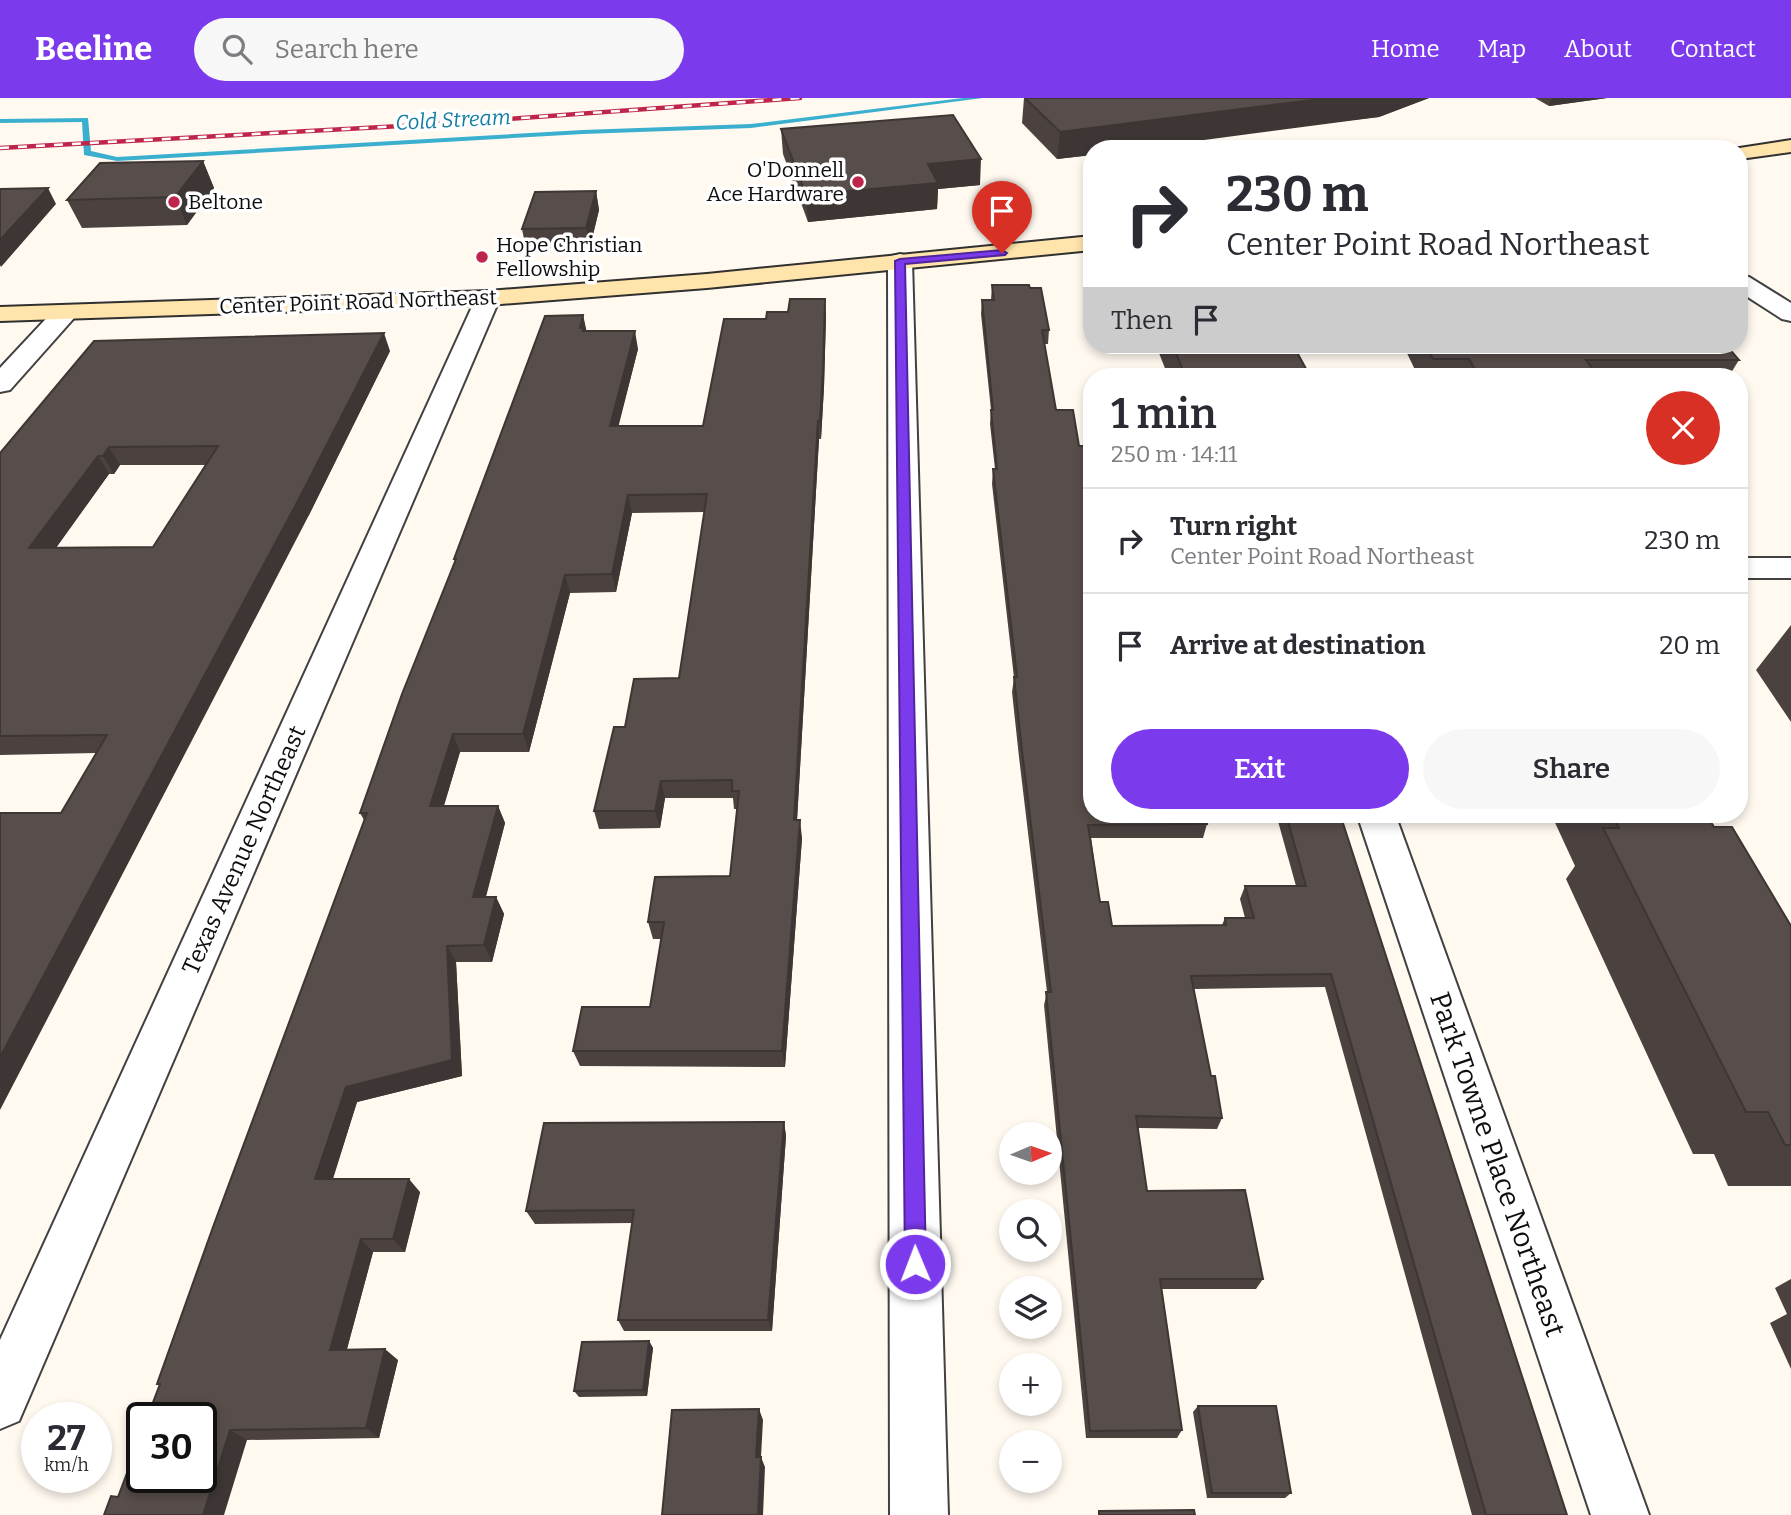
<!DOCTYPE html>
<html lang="en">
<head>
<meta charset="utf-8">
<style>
	:root { --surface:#fff; --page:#f7f7f7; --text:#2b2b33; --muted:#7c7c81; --line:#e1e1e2; --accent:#7c3aed }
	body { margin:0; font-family:Bitter,serif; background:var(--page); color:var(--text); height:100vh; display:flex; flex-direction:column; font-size:26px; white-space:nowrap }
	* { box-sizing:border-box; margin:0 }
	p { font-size:23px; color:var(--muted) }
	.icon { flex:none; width:38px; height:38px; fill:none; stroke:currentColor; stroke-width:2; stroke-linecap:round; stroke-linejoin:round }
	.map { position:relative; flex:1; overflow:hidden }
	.panel { position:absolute; left:1083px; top:270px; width:665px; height:455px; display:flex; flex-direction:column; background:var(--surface); border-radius:28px; box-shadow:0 4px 10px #0003 }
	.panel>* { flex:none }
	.top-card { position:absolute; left:1083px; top:42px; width:665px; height:214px; border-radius:28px; box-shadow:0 4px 10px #0003; background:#fff; color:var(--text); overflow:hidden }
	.needle { width:46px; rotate:88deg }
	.tools { position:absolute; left:999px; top:1024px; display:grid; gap:14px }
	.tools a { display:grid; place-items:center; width:63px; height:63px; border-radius:50%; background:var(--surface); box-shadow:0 4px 10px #0003; font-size:35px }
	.speed { position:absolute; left:21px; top:1304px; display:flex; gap:14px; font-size:35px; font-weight:700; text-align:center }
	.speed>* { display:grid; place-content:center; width:91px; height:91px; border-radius:50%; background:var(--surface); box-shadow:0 4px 10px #0003; line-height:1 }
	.speed small { font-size:18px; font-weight:400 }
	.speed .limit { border:4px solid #111; border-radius:10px; background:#fff; color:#111 }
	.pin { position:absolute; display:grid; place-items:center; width:60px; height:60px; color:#fff; margin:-72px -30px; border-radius:50% 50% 50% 0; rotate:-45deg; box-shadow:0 0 7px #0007 }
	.pin .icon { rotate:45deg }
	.me { position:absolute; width:77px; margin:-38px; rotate:359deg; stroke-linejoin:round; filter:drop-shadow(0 0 5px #0008) }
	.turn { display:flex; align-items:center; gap:24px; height:147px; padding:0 28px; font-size:32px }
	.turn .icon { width:91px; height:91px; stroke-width:2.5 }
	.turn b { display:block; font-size:49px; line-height:60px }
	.then { display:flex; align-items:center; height:66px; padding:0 28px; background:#0003; gap:14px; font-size:26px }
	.round { display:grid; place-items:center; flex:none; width:74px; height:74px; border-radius:37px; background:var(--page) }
	.head { display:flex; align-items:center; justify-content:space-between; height:119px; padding:0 28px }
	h1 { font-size:42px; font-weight:600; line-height:52px }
	.primary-button { display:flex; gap:14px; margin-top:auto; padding:14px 28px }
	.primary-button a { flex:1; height:80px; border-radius:42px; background:var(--accent); color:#fff; font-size:28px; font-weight:600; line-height:80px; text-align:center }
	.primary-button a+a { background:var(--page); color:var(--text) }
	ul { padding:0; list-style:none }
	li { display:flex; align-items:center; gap:21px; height:105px; padding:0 28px; border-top:2px solid var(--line) }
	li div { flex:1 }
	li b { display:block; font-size:26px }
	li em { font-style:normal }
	header { display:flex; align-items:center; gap:42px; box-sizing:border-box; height:98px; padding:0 35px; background:var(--accent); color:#fff }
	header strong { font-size:33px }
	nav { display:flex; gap:38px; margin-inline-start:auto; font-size:24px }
	.search { width:490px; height:63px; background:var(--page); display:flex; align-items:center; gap:18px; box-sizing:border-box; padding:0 24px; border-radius:38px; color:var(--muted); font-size:26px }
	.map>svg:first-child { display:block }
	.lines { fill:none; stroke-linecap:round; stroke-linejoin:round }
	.stream { fill:#3bafce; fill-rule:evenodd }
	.street-casing { stroke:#414141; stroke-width:4 }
	.secondary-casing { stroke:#303030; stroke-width:4 }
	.street { fill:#fff; fill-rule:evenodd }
	.secondary { fill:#ffe5ab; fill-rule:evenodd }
	.rail-casing { stroke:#bf254a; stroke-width:4.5 }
	.rail { stroke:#fff; stroke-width:2.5; stroke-dasharray:9; stroke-linecap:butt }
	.wall { fill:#4b4240; fill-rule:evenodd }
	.shaded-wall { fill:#3d3634 }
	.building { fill:#574d4a; stroke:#3d3634; stroke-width:2; fill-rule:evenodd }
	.route { fill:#7c3aed; stroke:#51269a; stroke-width:2 }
	.poi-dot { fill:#bf254a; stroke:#fff; stroke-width:2.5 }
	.labels { text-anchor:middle; stroke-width:7; stroke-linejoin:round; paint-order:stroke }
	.far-water-label { font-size:21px; font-style:italic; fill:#167fa1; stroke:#fff }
	.far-poi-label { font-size:21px; fill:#0e0e0e; stroke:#fff; text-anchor:start }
	.far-street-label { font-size:21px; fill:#0e0e0e; stroke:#fff }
	.street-label { font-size:24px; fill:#0e0e0e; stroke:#fff }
	.near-street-label { font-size:28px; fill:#0e0e0e; stroke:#fff }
</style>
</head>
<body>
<header>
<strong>Beeline</strong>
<div class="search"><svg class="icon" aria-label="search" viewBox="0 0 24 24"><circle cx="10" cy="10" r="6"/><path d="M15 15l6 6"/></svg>Search here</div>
<nav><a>Home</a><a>Map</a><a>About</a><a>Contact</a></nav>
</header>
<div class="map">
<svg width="1791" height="1417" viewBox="0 0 1791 1417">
	<rect width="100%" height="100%" fill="#fff9f0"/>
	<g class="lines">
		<path class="stream" d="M963 0H983L751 30 583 36 117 63 84 57 82 24 0 25V21L88 20 91 53 117 59 583 32 751 26Z"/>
		<defs>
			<path id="street" d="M900 156 908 158 912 163 948 1417H890L888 163 892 158Z
				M1740 177 1749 179 1791 205V223L1782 221 1740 194Z
				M488 193 497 195 500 200 19 1323 0 1331V1242L476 200 479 195Z
				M65 208 74 210 77 215 74 220 10 292 0 294V270L56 210Z
				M1740 460H1791V480H1740Z
				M1357 716H1395L1649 1417H1591Z"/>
			<path id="secondary" d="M1791 42V54L1740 61V51H1733Z
				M1092 138V152L707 190 488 207 0 223V209L488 193 707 176Z"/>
		</defs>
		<use href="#street" class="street-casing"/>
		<use href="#secondary" class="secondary-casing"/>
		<use href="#street" class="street"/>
		<use href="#secondary" class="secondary"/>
		<defs>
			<path id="rail" d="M0 50 438 26 800 0"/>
		</defs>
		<use href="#rail" class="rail-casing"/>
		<use href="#rail" class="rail"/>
	</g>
	<path class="wall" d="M1024 0H1429L1379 19 1092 51V57L1057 61 1022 25Z
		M1535 0H1607L1549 8Z
		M781 31 980 87 938 91 937 111 808 124 783 56Z
		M203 63 214 90 187 127 82 130 67 102Z
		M596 93 599 112 590 149 526 151 522 131Z
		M992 187 1030 190 1049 232 1048 246H1045L1092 716 1207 726 1203 740H1091L1100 804 1112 828 1222 827 1225 820H1245L1240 801 1245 788H1296L1276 716H1340L1567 1417H1472L1325 889 1194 891 1211 978 1222 1020 1217 1031 1138 1030 1147 1093 1263 1181 1256 1191H1162L1182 1332 1177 1340H1086L1044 907 1047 894 1019 659 1012 594 1014 580 992 386 993 371H995L990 326 991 312 981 216 982 202H991Z
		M825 201 826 218 824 289 821 341H819L797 722 802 740 785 969 580 968 573 953 650 909 661 841H653L648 824 730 778 737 711H734L733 700H665L660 730 599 731 594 713 625 629 679 580 705 414 632 415 616 494 570 495 529 654H460L444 708H498L505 725 486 799H496L504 816 492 864H456L462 978 357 1004 333 1081 420 1094 405 1154H373L347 1251 398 1262 379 1340 247 1342 118 1399 159 1287 157 1286 364 722 360 715 455 464 454 461 583 217 586 233 638 251 618 328H703L766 221Z
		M1158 247H1293L1310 278H1168L1157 250Z
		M1403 247H1726L1739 262 1729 278H1418Z
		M390 253 309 417 61 715 96 655 0 657V355ZM120 367H206L153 449 56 450 109 376H114Z
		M1791 527V624L1756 572Z
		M1551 716H1706L1714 729 1791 828V1088H1728L1714 1056H1693L1566 781 1575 768Z
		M784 1024 786 1038 772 1233H624L618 1222 632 1125 535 1126 526 1113Z
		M1791 1181V1271L1770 1225 1787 1216 1775 1190Z
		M649 1243 653 1250 647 1298 579 1299 574 1293Z
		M1198 1308 1291 1395 1285 1400H1207L1193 1314Z"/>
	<path class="shaded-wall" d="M1328 0H1429L1379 19 1136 51H1092V57L1057 61 1060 34Z
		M1552 0H1607L1549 8Z
		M981 61 980 87 938 91 937 111 808 124 806 97 928 66Z
		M203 63 214 90 187 127 175 99Z
		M48 90 56 106 1 169 0 167V142Z
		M596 93 599 112 590 149 586 130Z
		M825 201 826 218 824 289 821 341 820 323Z
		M583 217 587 235 580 230Z
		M635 233 638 251 614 346 610 328Z
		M384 235 390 253 309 417 0 1012V959Z
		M818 323 819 341 796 740 794 722Z
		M109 349 120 367 114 376 103 358Z
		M98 358 109 376 42 469 29 450Z
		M628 397 632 415 616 494 612 476Z
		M565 477 570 495 529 654 523 636Z
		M453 636 460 654 438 726 430 708Z
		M661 683 665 700 660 730 655 713Z
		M498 708 505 725 481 816 473 799Z
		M800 722 802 740 785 969 782 953Z
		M496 799 504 816 492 864 484 847Z
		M447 848 456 864 462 978 357 1004 328 1095 315 1081 346 989Z
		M784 1024 786 1038 772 1233 768 1222Z
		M409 1081 420 1094 405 1154 393 1141Z
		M361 1141 373 1154 344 1262 330 1252Z
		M649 1243 653 1250 647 1298 643 1292Z
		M385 1251 398 1262 379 1340 366 1330Z
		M759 1311 763 1322 761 1359 765 1369 763 1417H758L756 1359Z
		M230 1332 247 1342 224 1417H203Z"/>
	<path class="building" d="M1025 0H1328L1060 34Z
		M953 17 981 61 928 66 938 85 806 97 781 31Z
		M203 63 175 99 67 102 100 65Z
		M48 90 0 142V91Z
		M596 93 586 130 522 131 535 94Z
		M992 187H1029L1030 190H1041L1049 232H1042L1056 312H1073L1079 348H1092V716H1205L1207 726 1088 727 1100 804H1108L1112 828 1226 827 1225 820H1254L1245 788H1306L1286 716H1340L1567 1417H1486L1331 876 1191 878 1211 978H1215L1222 1020 1136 1018 1147 1093 1245 1092 1263 1181H1160L1182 1332 1090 1333 1046 894H1051L1021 644 1014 579H1017L993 371H997L991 312H993L982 202H994Z
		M790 201H825L823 272 820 323H818L794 722H800L782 953H573L582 909H650L664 824H648L655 779 730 778 739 693H732V682L661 683 655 713H594L614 629H625L634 581 679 580 707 396 628 397 612 476 565 477 523 636H453L430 708H498L473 799H496L484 847 447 848 452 962 346 989 315 1081H409L393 1141H361L330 1252 385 1251 366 1330 230 1332 203 1417H104L111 1398 118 1399 142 1335V1379H201V1320H147L160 1286H157L213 1129 367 715H360L402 596 456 461H454L545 218 583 217 580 230H584L583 233H635L610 328H703L724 221H766L767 214H788Z
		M384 235 300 399 0 959V715H61L107 637 0 638V355L94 243ZM218 348 153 449 29 450 98 358H103L109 349Z
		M1173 247H1293L1310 278H1185Z
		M1425 247H1726L1739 262H1586L1598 278H1479L1469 261H1433Z
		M1612 716H1706L1714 729H1732L1791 828V1047H1785L1768 1014H1746L1603 730H1619Z
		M784 1024 768 1222H618L634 1112 526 1113 544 1025Z
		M649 1243 643 1292 574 1293 582 1244Z
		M1198 1308H1276L1291 1395H1212Z
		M759 1311 756 1359H761L758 1417H662L672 1312Z
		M1194 1412 1195 1417H1099V1413Z"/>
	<path class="route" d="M1002 152 1007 155 1005 157 905 166 926 1166 923 1173 915 1176 908 1173 905 1166 895 163 900 161Z"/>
	<g class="poi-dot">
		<circle cx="858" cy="84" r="7"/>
		<circle cx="174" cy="104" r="7"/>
		<circle cx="482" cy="159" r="7"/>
	</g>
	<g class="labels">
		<g class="far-water-label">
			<text transform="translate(453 22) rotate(-3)" y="7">Cold Stream</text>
		</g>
		<g class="far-poi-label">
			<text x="844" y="79" text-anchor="end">O'Donnell<tspan x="844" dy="24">Ace Hardware</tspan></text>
			<text x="188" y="111">Beltone</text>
			<text x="496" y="154">Hope Christian<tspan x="496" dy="24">Fellowship</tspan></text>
		</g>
		<g class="far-street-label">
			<text transform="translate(358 204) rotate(-2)" y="7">Center Point Road Northeast</text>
		</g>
		<g class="street-label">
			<text transform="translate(244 752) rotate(-66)" y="8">Texas Avenue Northeast</text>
		</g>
		<g class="near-street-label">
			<text transform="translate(1498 1066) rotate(71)" y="10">Park Towne Place Northeast</text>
		</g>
	</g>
</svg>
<div class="tools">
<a><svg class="needle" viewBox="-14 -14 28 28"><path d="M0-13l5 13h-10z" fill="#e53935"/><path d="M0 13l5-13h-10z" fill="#7c7c81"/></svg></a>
<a><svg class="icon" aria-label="search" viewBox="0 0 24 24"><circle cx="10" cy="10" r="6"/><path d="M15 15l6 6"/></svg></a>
<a><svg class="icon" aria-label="layers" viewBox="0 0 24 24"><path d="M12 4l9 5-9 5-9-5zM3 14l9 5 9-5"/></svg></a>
<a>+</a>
<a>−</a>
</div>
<div class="speed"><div>27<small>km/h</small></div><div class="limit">30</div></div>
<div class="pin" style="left:1002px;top:155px;background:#d93025"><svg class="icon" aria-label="arrive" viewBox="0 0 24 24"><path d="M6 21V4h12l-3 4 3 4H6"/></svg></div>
<svg class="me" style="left:915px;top:1166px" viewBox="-20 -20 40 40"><circle r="17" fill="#7c3aed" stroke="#fff" stroke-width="3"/><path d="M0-11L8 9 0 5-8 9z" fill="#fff"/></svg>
<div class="top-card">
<div class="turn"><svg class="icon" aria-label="right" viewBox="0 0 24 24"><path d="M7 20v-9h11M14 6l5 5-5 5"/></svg><div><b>230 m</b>Center Point Road Northeast</div></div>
<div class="then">Then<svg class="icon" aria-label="arrive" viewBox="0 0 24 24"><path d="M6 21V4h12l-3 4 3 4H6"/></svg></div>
</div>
<section class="panel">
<div class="head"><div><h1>1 min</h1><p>250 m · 14:11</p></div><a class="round" style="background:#d93025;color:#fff"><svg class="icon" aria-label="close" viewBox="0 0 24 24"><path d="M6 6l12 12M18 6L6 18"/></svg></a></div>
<ul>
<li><svg class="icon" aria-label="right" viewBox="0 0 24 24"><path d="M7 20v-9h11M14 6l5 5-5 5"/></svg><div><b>Turn right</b><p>Center Point Road Northeast</p></div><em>230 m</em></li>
<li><svg class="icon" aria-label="arrive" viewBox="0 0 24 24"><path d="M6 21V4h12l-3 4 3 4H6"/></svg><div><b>Arrive at destination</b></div><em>20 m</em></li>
</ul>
<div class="primary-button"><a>Exit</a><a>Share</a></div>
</section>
</div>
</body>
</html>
